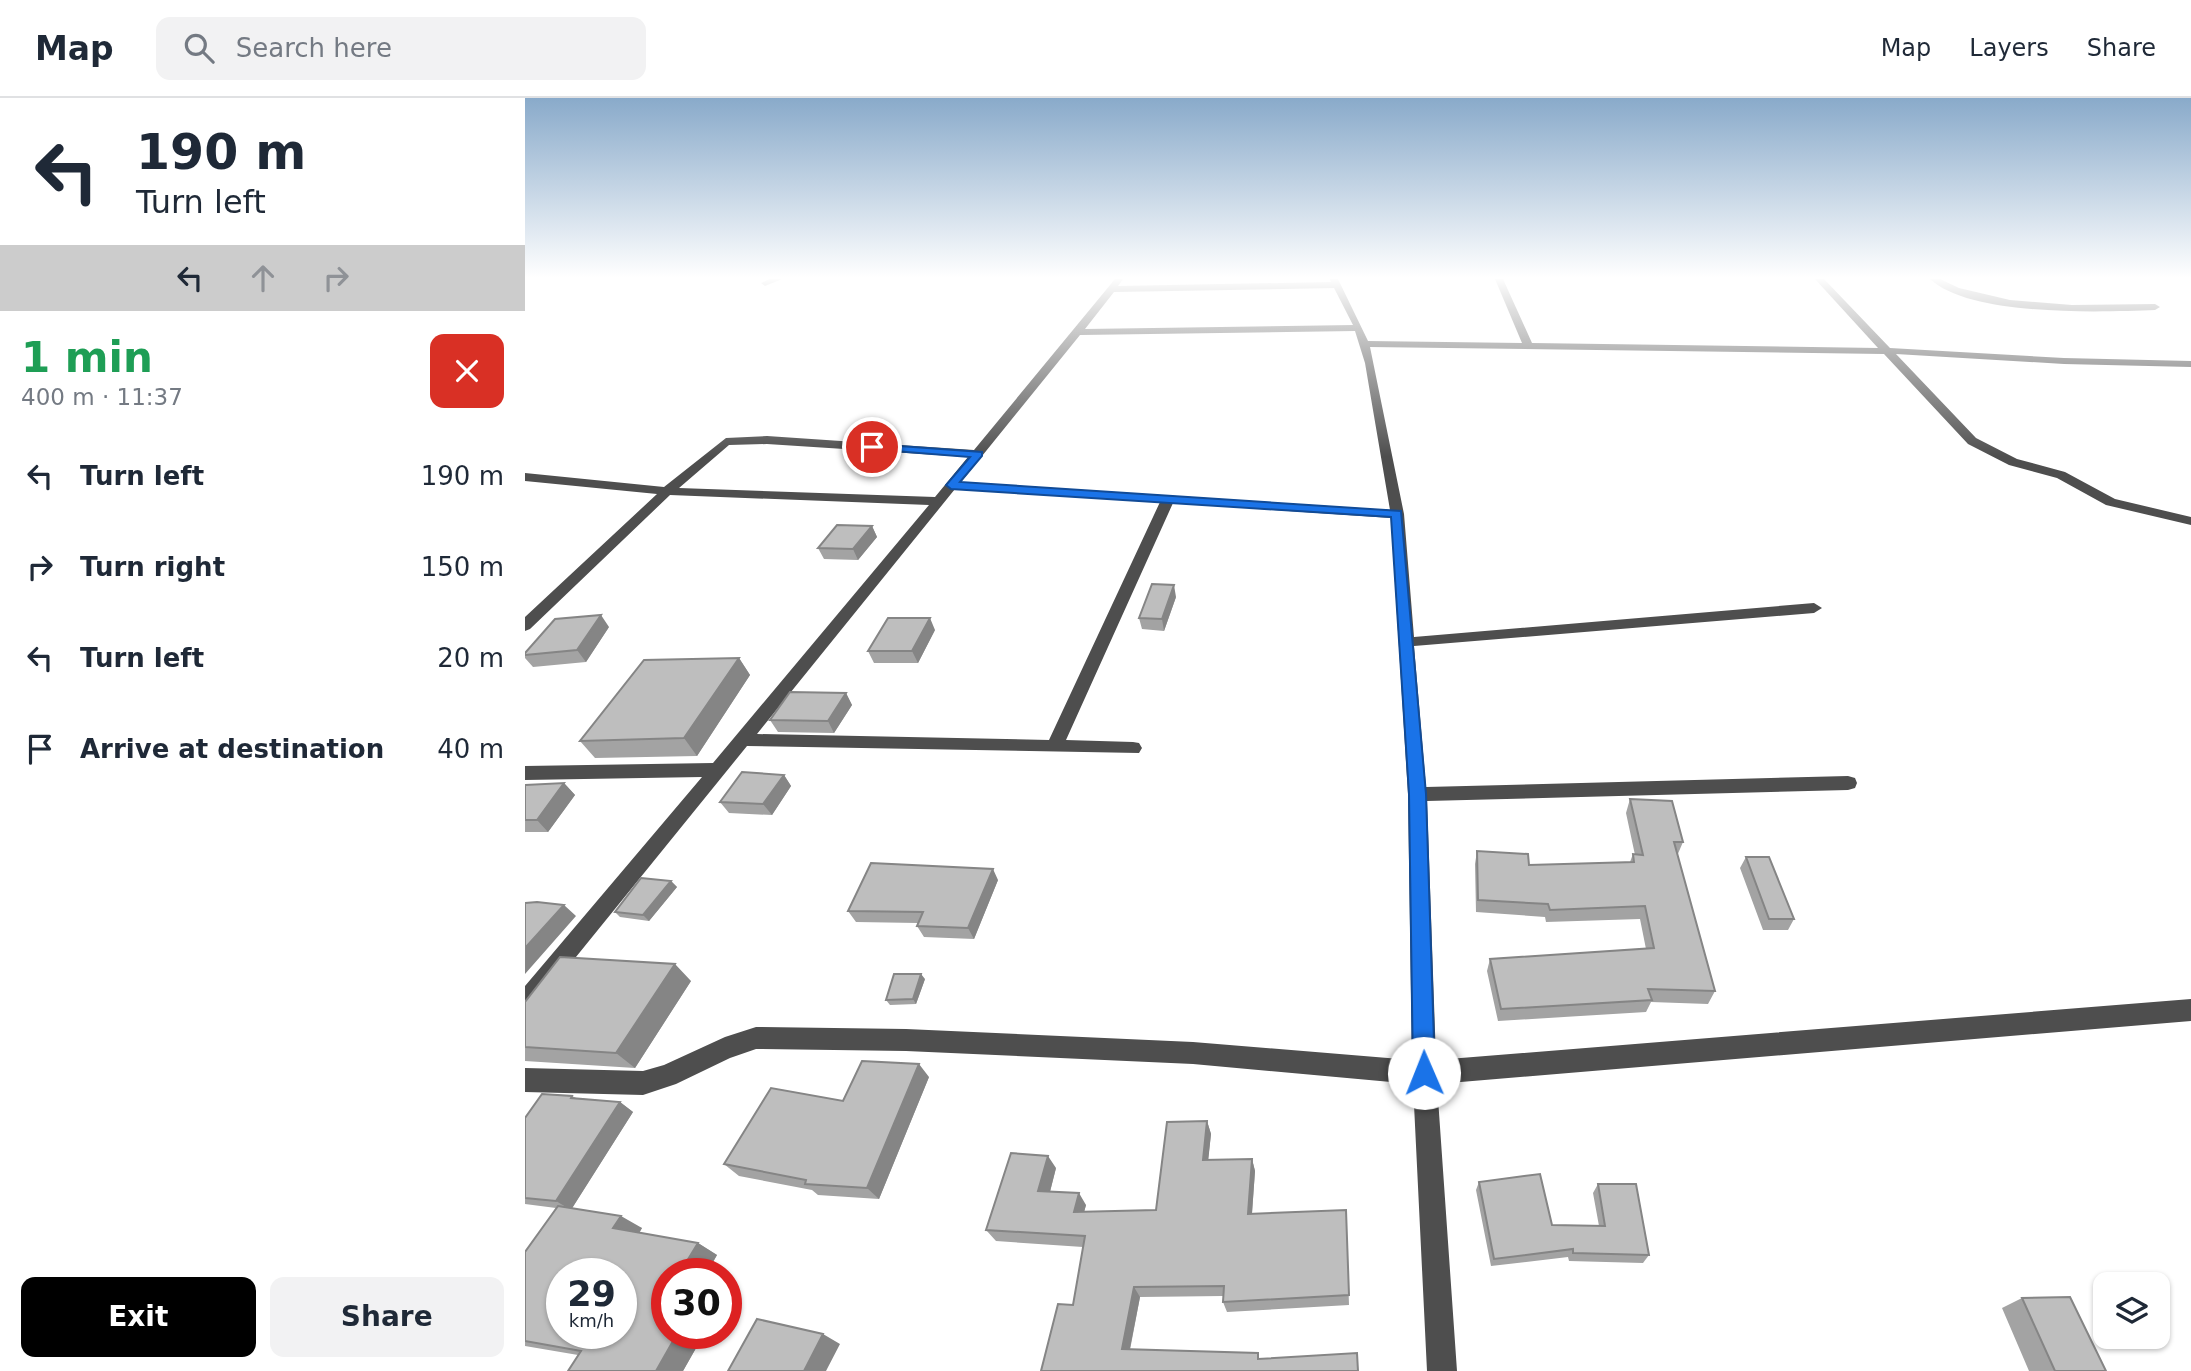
<!DOCTYPE html>
<html lang="en">
<head>
<meta charset="utf-8">
<style>
	:root { --surface:#fff; --page:#f2f2f3; --text:#1f2937; --muted:#747a83; --line:#e0e1e3; --accent:#000 }
	body { margin:0; font-family:"DejaVu Sans",sans-serif; background:var(--page); color:var(--text); height:100vh; display:flex; flex-direction:column; font-size:26px; white-space:nowrap }
	* { box-sizing:border-box; margin:0 }
	p { font-size:23px; color:var(--muted) }
	.icon { flex:none; width:38px; height:38px; fill:none; stroke:currentColor; stroke-width:2; stroke-linecap:round; stroke-linejoin:round }
	.map { position:relative; flex:1; overflow:hidden }
	.drawer { display:flex; flex-direction:column; background:var(--surface); width:525px }
	.drawer>* { flex:none }
	.guide { background:#fff; color:var(--text); overflow:hidden }
	.controls { position:absolute; left:1568px; top:1174px; display:grid; gap:14px }
	.controls a { display:grid; place-items:center; width:77px; height:77px; border-radius:14px; background:var(--surface); box-shadow:0 2px 5px #0004; font-size:35px }
	.speed { position:absolute; left:21px; top:1160px; display:flex; gap:14px; font-size:35px; font-weight:700; text-align:center }
	.speed>* { display:grid; place-content:center; width:91px; height:91px; border-radius:50%; background:var(--surface); box-shadow:0 2px 5px #0004; line-height:1 }
	.speed small { font-size:18px; font-weight:400 }
	.speed .limit { border:10px solid #d22; background:#fff; color:#111 }
	.pin { position:absolute; display:grid; place-items:center; width:60px; height:60px; color:#fff; margin:-30px; border:4px solid #fff; border-radius:50%; box-shadow:0 2px 7px #0007 }
	.me { position:absolute; width:77px; margin:-38px; rotate:359deg; stroke-linejoin:round; filter:drop-shadow(0 0 5px #0008) }
	.turn { display:flex; align-items:center; gap:24px; height:147px; padding:0 21px; font-size:32px }
	.turn .icon { width:91px; height:91px; stroke-width:2.5 }
	.turn b { display:block; font-size:49px; line-height:60px }
	.lanes { display:flex; align-items:center; height:66px; padding:0 21px; background:#0003; justify-content:center; gap:35px; direction:ltr }
	.lanes .off { opacity:.35 }
	.round { display:grid; place-items:center; flex:none; width:74px; height:74px; border-radius:14px; background:var(--page) }
	.headline { display:flex; align-items:center; justify-content:space-between; height:119px; padding:0 21px }
	h1 { font-size:42px; font-weight:700; line-height:52px; color:#1e9e55 }
	.action { display:flex; gap:14px; margin-top:auto; padding:14px 21px }
	.action a { flex:1; height:80px; border-radius:14px; background:var(--accent); color:#fff; font-size:28px; font-weight:700; line-height:80px; text-align:center }
	.action a+a { background:var(--page); color:var(--text) }
	ul { padding:0; list-style:none }
	li { display:flex; align-items:center; gap:21px; height:91px; padding:0 21px }
	li div { flex:1 }
	li b { display:block; font-size:26px }
	li em { font-style:normal }
	header { display:flex; align-items:center; gap:42px; box-sizing:border-box; height:98px; padding:0 35px; background:var(--surface); border-bottom:2px solid var(--line) }
	header strong { font-size:33px }
	nav { display:flex; gap:38px; margin-inline-start:auto; font-size:24px }
	.search { width:490px; height:63px; background:var(--page); display:flex; align-items:center; gap:18px; box-sizing:border-box; padding:0 24px; border-radius:14px; color:var(--muted); font-size:26px }
	main { display:flex; flex:1; min-height:0 }
	.map>svg:first-child { display:block }
	.lines { fill:none; stroke-linecap:round; stroke-linejoin:round }
	.minor { fill:#4e4e4e; fill-rule:evenodd }
	.wall { fill:#a3a3a3 }
	.shaded-wall { fill:#858585 }
	.building { fill:#bebebe; stroke:#858585; stroke-width:2; fill-rule:evenodd }
	.route { fill:#1a73e8; stroke:#114b97; stroke-width:2 }
</style>
</head>
<body>
<header>
<strong>Map</strong>
<div class="search"><svg class="icon" aria-label="search" viewBox="0 0 24 24"><circle cx="10" cy="10" r="6"/><path d="M15 15l6 6"/></svg>Search here</div>
<nav><a>Map</a><a>Layers</a><a>Share</a></nav>
</header>
<main>
<section class="drawer">
<div class="guide">
<div class="turn"><svg class="icon" aria-label="left" viewBox="0 0 24 24"><path d="M17 20v-9H6M10 6l-5 5 5 5"/></svg><div><b>190 m</b>Turn left</div></div>
<div class="lanes"><svg class="icon" aria-label="left" viewBox="0 0 24 24"><path d="M17 20v-9H6M10 6l-5 5 5 5"/></svg><svg class="icon off" aria-label="ahead" viewBox="0 0 24 24"><path d="M12 20V5M6 11l6-6 6 6"/></svg><svg class="icon off" aria-label="right" viewBox="0 0 24 24"><path d="M7 20v-9h11M14 6l5 5-5 5"/></svg></div>
</div>
<div class="headline"><div><h1>1 min</h1><p>400 m · 11:37</p></div><a class="round" style="background:#d93025;color:#fff"><svg class="icon" aria-label="close" viewBox="0 0 24 24"><path d="M6 6l12 12M18 6L6 18"/></svg></a></div>
<ul>
<li><svg class="icon" aria-label="left" viewBox="0 0 24 24"><path d="M17 20v-9H6M10 6l-5 5 5 5"/></svg><div><b>Turn left</b></div><em>190 m</em></li>
<li><svg class="icon" aria-label="right" viewBox="0 0 24 24"><path d="M7 20v-9h11M14 6l5 5-5 5"/></svg><div><b>Turn right</b></div><em>150 m</em></li>
<li><svg class="icon" aria-label="left" viewBox="0 0 24 24"><path d="M17 20v-9H6M10 6l-5 5 5 5"/></svg><div><b>Turn left</b></div><em>20 m</em></li>
<li><svg class="icon" aria-label="arrive" viewBox="0 0 24 24"><path d="M6 21V4h12l-3 4 3 4H6"/></svg><div><b>Arrive at destination</b></div><em>40 m</em></li>
</ul>
<div class="action"><a>Exit</a><a>Share</a></div>
</section>
<div class="map">
<svg width="1666" height="1273" viewBox="0 0 1666 1273">
	<rect width="100%" height="100%" fill="#fff"/>
	<g class="lines">
		<path class="minor" d="M245 181H257L240 188 236 185Z
			M590 181H598L593 188 806 184 805 181H813L843 243 997 245 970 181H978L1007 245 1353 250 1290 181H1299L1365 250 1539 260 1666 263V269L1539 266 1371 256 1451 340 1492 361 1540 374 1590 401 1666 419V427L1581 407 1532 380 1484 367 1443 346 1359 256 845 249 879 416 889 539 1289 505 1297 510 1289 515 889 548 901 689 1323 678 1330 680 1332 685 1330 690 1323 692 902 703 911 962 1666 901V923L912 986 932 1273H902L888 986 668 966 381 953 231 951 205 960 151 986 118 997 0 994V970L118 973 139 967 200 939 231 929 381 931 668 944 887 962 883 696 866 420 648 405 541 642 608 644 614 645 617 650 614 655 222 648 8 912 0 915V888L177 679 0 682V668L188 665 404 407 145 397 5 531 0 533V519L132 396 0 383V375L139 389 201 340 242 338 449 352ZM809 190 828 227 560 231 589 194ZM830 233 840 265 865 412 436 384 555 237ZM242 346 443 359 410 399 154 390 204 347ZM430 391 635 404 524 642 232 636Z
			M1405 181H1415L1434 190 1485 202 1547 207 1630 206 1635 209 1630 212C1575 214 1446 219 1405 181Z"/>
	</g>
	<path class="wall" d="M347 428 352 439 333 462 299 461 293 450Z
		M651 499 639 533 617 531 614 520Z
		M84 529 61 564 8 569 0 560V555Z
		M410 532 393 565H349L343 553Z
		M214 560 225 577 172 658 70 660 55 643Z
		M321 595 327 607 309 635 253 634 245 622Z
		M259 677 266 688 247 717 204 715 195 704Z
		M39 685 50 697 23 734H0V687Z
		M1105 701 1158 744 1152 758 1190 893 1183 906 1126 904 1121 914 973 923 962 873 965 861 1121 851 1115 821 1021 824 1020 819 951 814 950 766 952 753 1004 767 1105 764 1108 756 1110 757 1101 715Z
		M1221 759 1269 821 1263 832H1238L1215 770Z
		M473 782 449 841 399 839 392 828 393 825 331 824 323 813Z
		M146 783 152 789 124 823 95 819 90 814Z
		M400 881 391 906 365 907 361 902Z
		M166 883 110 970 0 963V904Z
		M404 979 354 1101 293 1097 287 1092 214 1078 199 1066 318 1003Z
		M47 998 51 1000 95 1004 108 1014 47 1110 117 1130 114 1135 173 1145 192 1157 181 1176H142L179 1236 158 1273H43L53 1257 0 1248V1154L31 1110 0 1106V1020Z
		M682 1023 686 1036 683 1062 727 1061 730 1073 727 1116 821 1112 824 1207 702 1214 698 1204V1198L615 1199 605 1252 736 1261 833 1273H516L548 1207 558 1149 471 1143 461 1132 531 1070 525 1094 561 1107 559 1114 631 1112Z
		M954 1084 1027 1127 1074 1128 1068 1095 1073 1086 1124 1157 1118 1165 1044 1163 1043 1159 966 1168 951 1092Z
		M1497 1200 1581 1273H1504L1477 1210Z"/>
	<path class="shaded-wall" d="M347 428 352 439 333 462 328 451Z
		M649 487 651 499 639 533 637 521Z
		M76 517 84 529 61 564 52 552Z
		M405 520 410 532 393 565 387 553Z
		M214 560 225 577 172 658 159 640Z
		M321 595 327 607 309 635 303 623Z
		M259 677 266 688 247 717 238 706Z
		M39 685 50 697 23 734 12 722Z
		M468 771 473 782 449 841 443 830Z
		M146 783 152 789 124 823 118 817Z
		M39 807 51 818 0 876V850Z
		M150 866 166 883 110 970 91 955Z
		M396 876 400 881 391 906 388 901Z
		M394 966 404 979 354 1101 342 1090Z
		M95 1004 108 1014 46 1112 31 1103Z
		M682 1023 686 1036 682 1074 678 1062Z
		M523 1058 531 1070 522 1105 513 1093Z
		M727 1061 730 1073 726 1128 723 1116Z
		M554 1095 561 1107 556 1125 549 1114Z
		M96 1118 117 1130 110 1142 88 1130Z
		M173 1145 192 1157 181 1176H154Z
		M609 1189 615 1199 603 1260 597 1251Z
		M152 1236H179L158 1273H131Z
		M298 1236 315 1246 301 1273H279Z"/>
	<path class="building" d="M312 427 347 428 328 451 293 450Z
		M627 486 649 487 637 521 614 520Z
		M76 517 52 552 0 557V555L30 521Z
		M363 520H405L387 553H343Z
		M214 560 159 640 55 643 119 562Z
		M265 594 321 595 303 623 245 622Z
		M217 674 259 677 238 706 195 704Z
		M39 685 12 722H0V687Z
		M1105 701 1147 703 1158 744H1149L1190 893 1123 891 1127 902 976 911 965 861 1129 850 1120 808 1025 812 1023 806 953 802 952 753 1003 756 1004 767 1109 764 1108 756 1118 757Z
		M1221 759H1244L1269 821H1244Z
		M346 765 468 771 443 830 392 828 398 814 323 813Z
		M116 780 146 783 118 817 90 814Z
		M12 804 39 807 0 850V805Z
		M35 859 150 866 91 955 0 949V904Z
		M369 876H396L388 901 361 902Z
		M337 963 394 966 342 1090 280 1086 281 1082 199 1066 246 990 318 1003Z
		M17 996 47 998 46 1000 95 1004 31 1103 0 1100V1020Z
		M682 1023 678 1062 727 1061 723 1116 821 1112 824 1197 698 1204 699 1188 609 1189 597 1251 733 1255V1261L832 1255 833 1273H516L533 1206 548 1207 560 1138 461 1132 486 1055 523 1058 513 1093 554 1095 549 1114 631 1112 642 1024Z
		M1015 1076 1027 1127 1080 1128 1073 1086H1111L1124 1157 1048 1155V1151L969 1161 954 1084Z
		M33 1108 96 1118 88 1130 173 1145 154 1176H142V1197L139 1202 142 1203V1236H152L131 1273H43L56 1253 0 1243V1154ZM37 1176H96V1236H37Z
		M1545 1199 1581 1273H1530L1497 1200Z
		M232 1221 298 1236 279 1273H203Z"/>
	<linearGradient id="sky" x2="0" y2="1"><stop stop-color="#89aaca"/><stop offset="0.5" stop-color="#fff"/><stop offset="1" stop-color="#fff" stop-opacity="0"/></linearGradient>
	<rect width="1666" height="359" fill="url(#sky)"/>
	<path class="route" d="M347 346 457 354V358L435 384 876 413 901 696 910 975 907 982 899 985 891 982 888 975 884 696 866 419 426 391 421 387 445 359 344 351 342 349Z"/>
</svg>
<div class="controls">
<a><svg class="icon" aria-label="layers" viewBox="0 0 24 24"><path d="M12 4l9 5-9 5-9-5zM3 14l9 5 9-5"/></svg></a>
</div>
<div class="speed"><div>29<small>km/h</small></div><div class="limit">30</div></div>
<div class="pin" style="left:347px;top:349px;background:#d93025"><svg class="icon" aria-label="arrive" viewBox="0 0 24 24"><path d="M6 21V4h12l-3 4 3 4H6"/></svg></div>
<svg class="me" style="left:899px;top:975px" viewBox="-20 -20 40 40"><circle r="19" fill="#fff"/><path d="M0-13L10 11 0 6-10 11z" fill="#1a73e8"/></svg>
</div>
</main>
</body>
</html>
